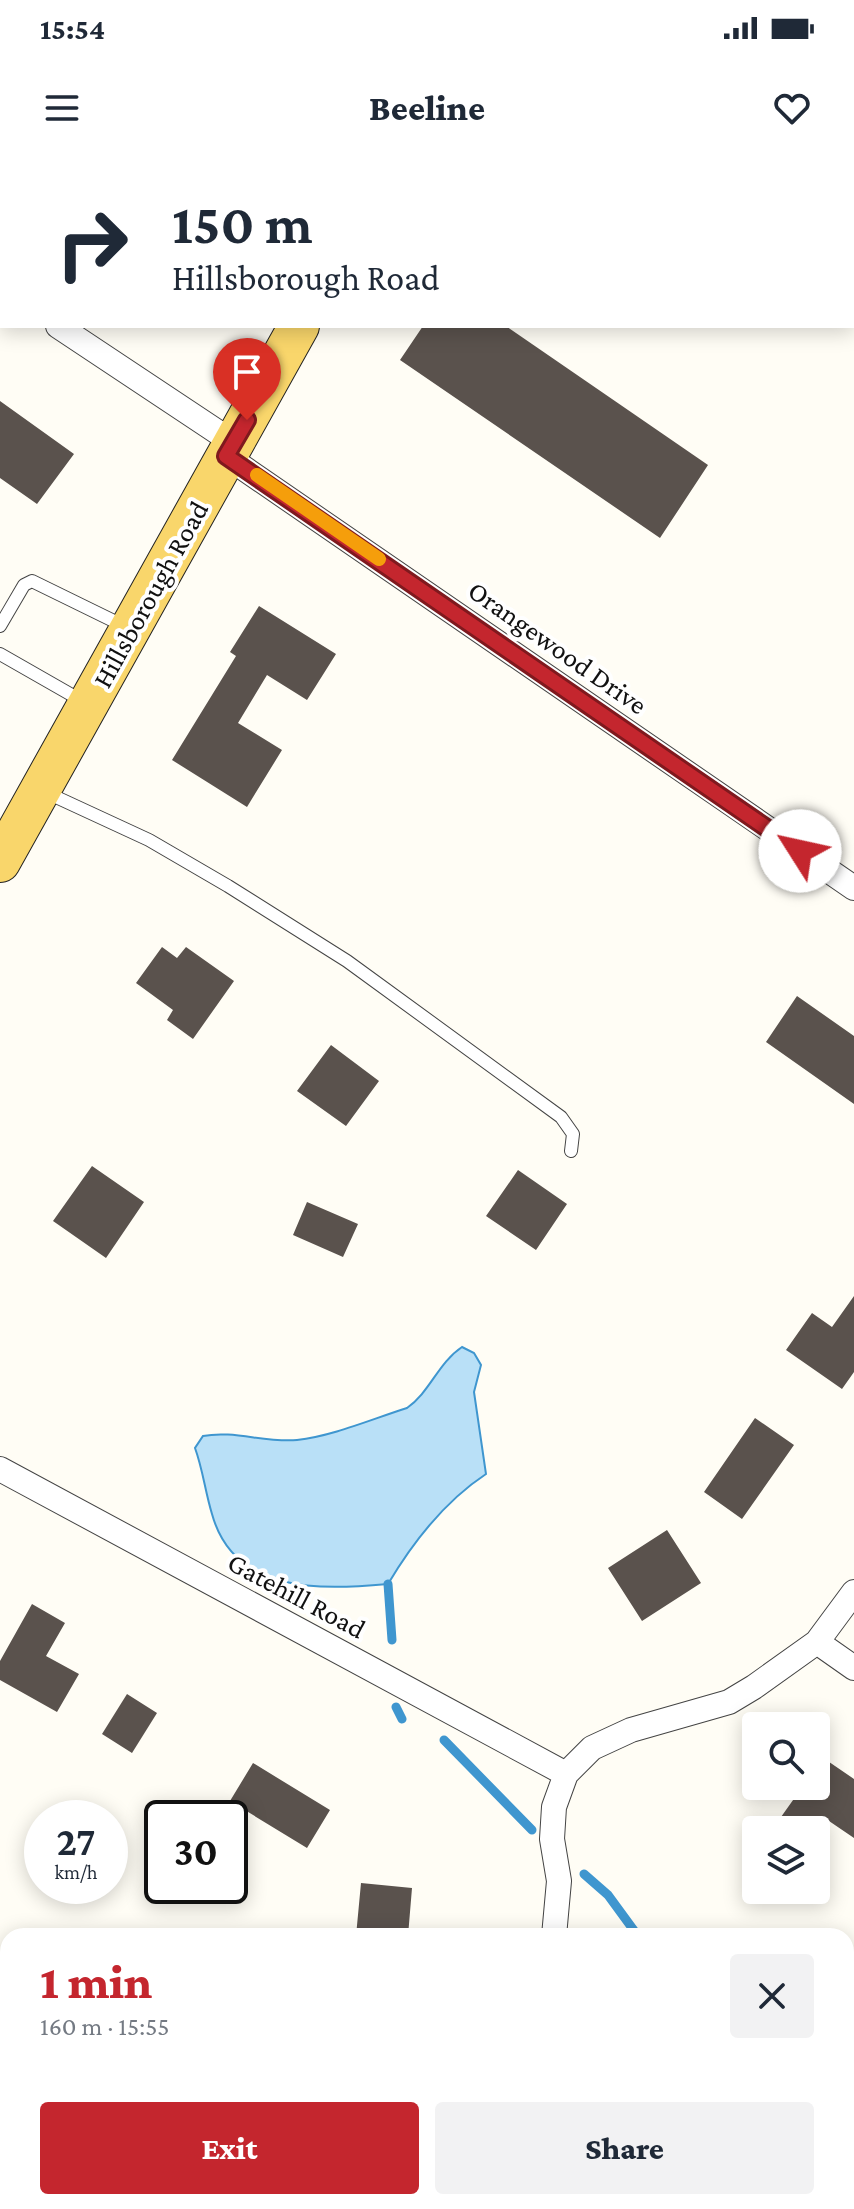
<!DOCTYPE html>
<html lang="en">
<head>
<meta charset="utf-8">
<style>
	:root { --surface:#fff; --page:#f2f2f3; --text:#1f2937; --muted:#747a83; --accent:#c4262e }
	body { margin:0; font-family:"Crimson Pro",serif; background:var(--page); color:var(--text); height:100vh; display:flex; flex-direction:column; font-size:30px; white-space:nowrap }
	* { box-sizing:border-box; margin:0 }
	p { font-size:26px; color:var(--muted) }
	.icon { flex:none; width:44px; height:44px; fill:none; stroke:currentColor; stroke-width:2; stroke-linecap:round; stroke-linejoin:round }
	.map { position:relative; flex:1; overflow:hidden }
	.sheet { position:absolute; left:0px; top:1768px; width:854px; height:282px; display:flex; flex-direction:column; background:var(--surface); border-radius:24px 24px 0 0; box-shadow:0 4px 20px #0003 }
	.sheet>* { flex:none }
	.top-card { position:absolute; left:0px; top:0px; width:854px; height:168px; box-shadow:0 4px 20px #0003; background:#fff; color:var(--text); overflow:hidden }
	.fabs { position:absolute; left:742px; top:1552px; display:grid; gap:16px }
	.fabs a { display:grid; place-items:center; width:88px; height:88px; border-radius:8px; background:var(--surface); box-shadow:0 4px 20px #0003; font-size:40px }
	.speed { position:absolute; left:24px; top:1640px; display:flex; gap:16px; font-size:40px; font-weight:700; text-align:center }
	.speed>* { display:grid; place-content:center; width:104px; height:104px; border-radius:50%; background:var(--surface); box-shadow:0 4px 20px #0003; line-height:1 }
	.speed small { font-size:20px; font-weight:400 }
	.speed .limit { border:4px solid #111; border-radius:12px; background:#fff; color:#111 }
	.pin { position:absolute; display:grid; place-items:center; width:68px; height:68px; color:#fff; margin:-82px -34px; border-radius:50% 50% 50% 0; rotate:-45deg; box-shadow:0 0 8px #0007 }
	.pin .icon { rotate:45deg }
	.me { position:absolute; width:88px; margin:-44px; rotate:305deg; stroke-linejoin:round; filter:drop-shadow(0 0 6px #0008) }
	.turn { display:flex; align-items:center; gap:28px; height:168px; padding:0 40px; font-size:36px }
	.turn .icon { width:104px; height:104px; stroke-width:2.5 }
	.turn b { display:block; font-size:56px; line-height:68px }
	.round { display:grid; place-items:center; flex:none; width:84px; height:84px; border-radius:8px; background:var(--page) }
	.headline { display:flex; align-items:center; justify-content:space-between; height:136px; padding:0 40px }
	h1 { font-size:48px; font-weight:800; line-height:60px; color:var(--accent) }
	.cta { display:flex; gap:16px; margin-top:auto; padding:16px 40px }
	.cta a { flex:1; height:92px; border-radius:8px; background:var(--accent); color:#fff; font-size:32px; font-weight:800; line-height:92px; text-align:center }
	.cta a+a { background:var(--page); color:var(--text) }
	.status { display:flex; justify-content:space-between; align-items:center; height:56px; padding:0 40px; background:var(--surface); direction:ltr }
	.status svg { height:22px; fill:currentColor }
	header { display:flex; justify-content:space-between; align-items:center; height:104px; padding:0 40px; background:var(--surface); font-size:36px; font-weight:800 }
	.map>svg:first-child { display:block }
	.water { fill:#b9e0f7; stroke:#3f96cf; stroke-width:2 }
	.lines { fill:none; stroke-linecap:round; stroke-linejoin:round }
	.stream { stroke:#3f96cf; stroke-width:9 }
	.building { fill:#5a524d }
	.lane-casing { stroke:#444; stroke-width:14 }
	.street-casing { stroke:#444; stroke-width:26 }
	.primary-casing { stroke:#222; stroke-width:42 }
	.lane { stroke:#fff; stroke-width:12 }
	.street { stroke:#fff; stroke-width:24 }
	.primary { stroke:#f9d66b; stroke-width:40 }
	.route-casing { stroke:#7f191e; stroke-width:20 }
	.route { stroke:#c4262e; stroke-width:14 }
	.slow { stroke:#f59e0b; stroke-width:14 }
	.labels { text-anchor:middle; stroke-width:8; stroke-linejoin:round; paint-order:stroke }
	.street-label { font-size:28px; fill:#111; stroke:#fff }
</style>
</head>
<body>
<div class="status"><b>15:54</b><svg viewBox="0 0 49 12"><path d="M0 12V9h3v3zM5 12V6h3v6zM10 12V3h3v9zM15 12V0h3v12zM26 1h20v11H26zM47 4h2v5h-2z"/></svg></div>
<header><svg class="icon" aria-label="menu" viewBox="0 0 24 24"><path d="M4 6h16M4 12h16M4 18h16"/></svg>Beeline<svg class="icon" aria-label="heart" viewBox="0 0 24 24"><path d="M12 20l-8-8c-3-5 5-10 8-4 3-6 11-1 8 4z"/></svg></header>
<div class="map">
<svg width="854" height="2049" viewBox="0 0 854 2049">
	<rect width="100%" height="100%" fill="#fffdf5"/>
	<path class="water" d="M462 1187 474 1193 481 1205 474 1232 486 1314C445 1341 413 1382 388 1424 320 1430 234 1434 212 1354 205 1331 203 1310 195 1288L203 1276C233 1270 266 1283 297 1280 333 1276 372 1259 407 1248 430 1232 438 1203 462 1187Z"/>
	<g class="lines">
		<path class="stream" d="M388 1424 392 1480
			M396 1547 402 1559
			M444 1580 532 1670
			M584 1714 608 1735 638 1776
			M846 2021 854 2023
			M707 2049 719 2042"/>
	</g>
	<path class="building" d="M423 166H506L708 305 660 378 400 200Z
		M0 241 74 294 37 344 0 318Z
		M259 446 336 494 307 540 267 515 238 563 282 590 247 647 172 600 236 496 230 492Z
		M162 787 177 798 186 787 234 821 193 879 167 860 173 850 136 823Z
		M797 836 854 876V944L766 882Z
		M331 885 379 921 346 966 297 931Z
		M92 1006 144 1042 106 1098 53 1061Z
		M518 1010 567 1044 536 1090 486 1056Z
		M307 1042 358 1064 343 1097 293 1075Z
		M854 1136V1212L842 1229 786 1190 812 1153 832 1167Z
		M755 1258 794 1285 742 1359 704 1332Z
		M667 1370 701 1423 642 1461 608 1408Z
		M32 1444 65 1463 46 1496 79 1514 57 1552 0 1520V1501Z
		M127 1534 157 1553 132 1593 102 1574Z
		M816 1593 854 1619V1678L829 1661 824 1670H800L781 1657 803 1626H816Z
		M253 1603 330 1650 307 1688 230 1641Z
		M361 1723 412 1728 408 1776H356Z"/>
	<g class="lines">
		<defs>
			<path id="lane" d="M0 466 24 425 32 421 124 466
				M0 494 84 542
				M43 631 149 680 228 726 347 801 561 957 573 974 571 991"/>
			<path id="street" d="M762 0 766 2
				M852 40 854 41
				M0 128 2 130
				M58 166 234 283
				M226 296 854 728
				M0 1309 566 1614
				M817 1482 854 1508
				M554 1776 559 1721 552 1679 554 1647 566 1614 592 1588 631 1570 729 1542 754 1527 817 1482 854 1432
				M508 2049 510 2042"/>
			<path id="primary" d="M391 2 392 0
				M0 702 299 166"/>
		</defs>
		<use href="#lane" class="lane-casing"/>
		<use href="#street" class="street-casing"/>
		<use href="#primary" class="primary-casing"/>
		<use href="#lane" class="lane"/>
		<use href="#street" class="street"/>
		<use href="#primary" class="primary"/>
	</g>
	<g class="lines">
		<defs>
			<path id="route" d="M247 260 226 296 800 691"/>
		</defs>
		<use href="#route" class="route-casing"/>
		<use href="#route" class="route"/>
		<path class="slow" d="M257 315 379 399"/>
	</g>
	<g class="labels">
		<g class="street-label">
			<text transform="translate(150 434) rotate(-61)" y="10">Hillsborough Road</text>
			<text transform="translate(558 487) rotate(35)" y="10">Orangewood Drive</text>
			<text transform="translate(297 1435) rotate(28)" y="10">Gatehill Road</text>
		</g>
	</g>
</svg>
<div class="fabs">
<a><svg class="icon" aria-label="search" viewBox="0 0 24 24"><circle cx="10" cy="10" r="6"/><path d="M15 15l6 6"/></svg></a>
<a><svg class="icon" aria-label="layers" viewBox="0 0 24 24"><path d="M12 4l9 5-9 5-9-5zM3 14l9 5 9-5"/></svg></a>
</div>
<div class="speed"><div>27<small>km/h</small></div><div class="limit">30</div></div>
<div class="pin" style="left:247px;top:260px;background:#d93025"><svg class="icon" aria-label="arrive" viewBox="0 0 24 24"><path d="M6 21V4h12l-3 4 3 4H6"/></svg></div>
<svg class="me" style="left:800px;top:691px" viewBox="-20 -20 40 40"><circle r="19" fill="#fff"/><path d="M0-13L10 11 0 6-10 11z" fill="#c4262e"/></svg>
<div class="top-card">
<div class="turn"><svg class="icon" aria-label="right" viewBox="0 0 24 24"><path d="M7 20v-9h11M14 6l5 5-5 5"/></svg><div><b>150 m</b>Hillsborough Road</div></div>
</div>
<section class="sheet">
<div class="headline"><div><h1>1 min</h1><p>160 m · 15:55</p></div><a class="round"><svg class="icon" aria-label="close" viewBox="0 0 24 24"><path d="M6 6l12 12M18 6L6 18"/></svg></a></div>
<div class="cta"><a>Exit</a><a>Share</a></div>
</section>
</div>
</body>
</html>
